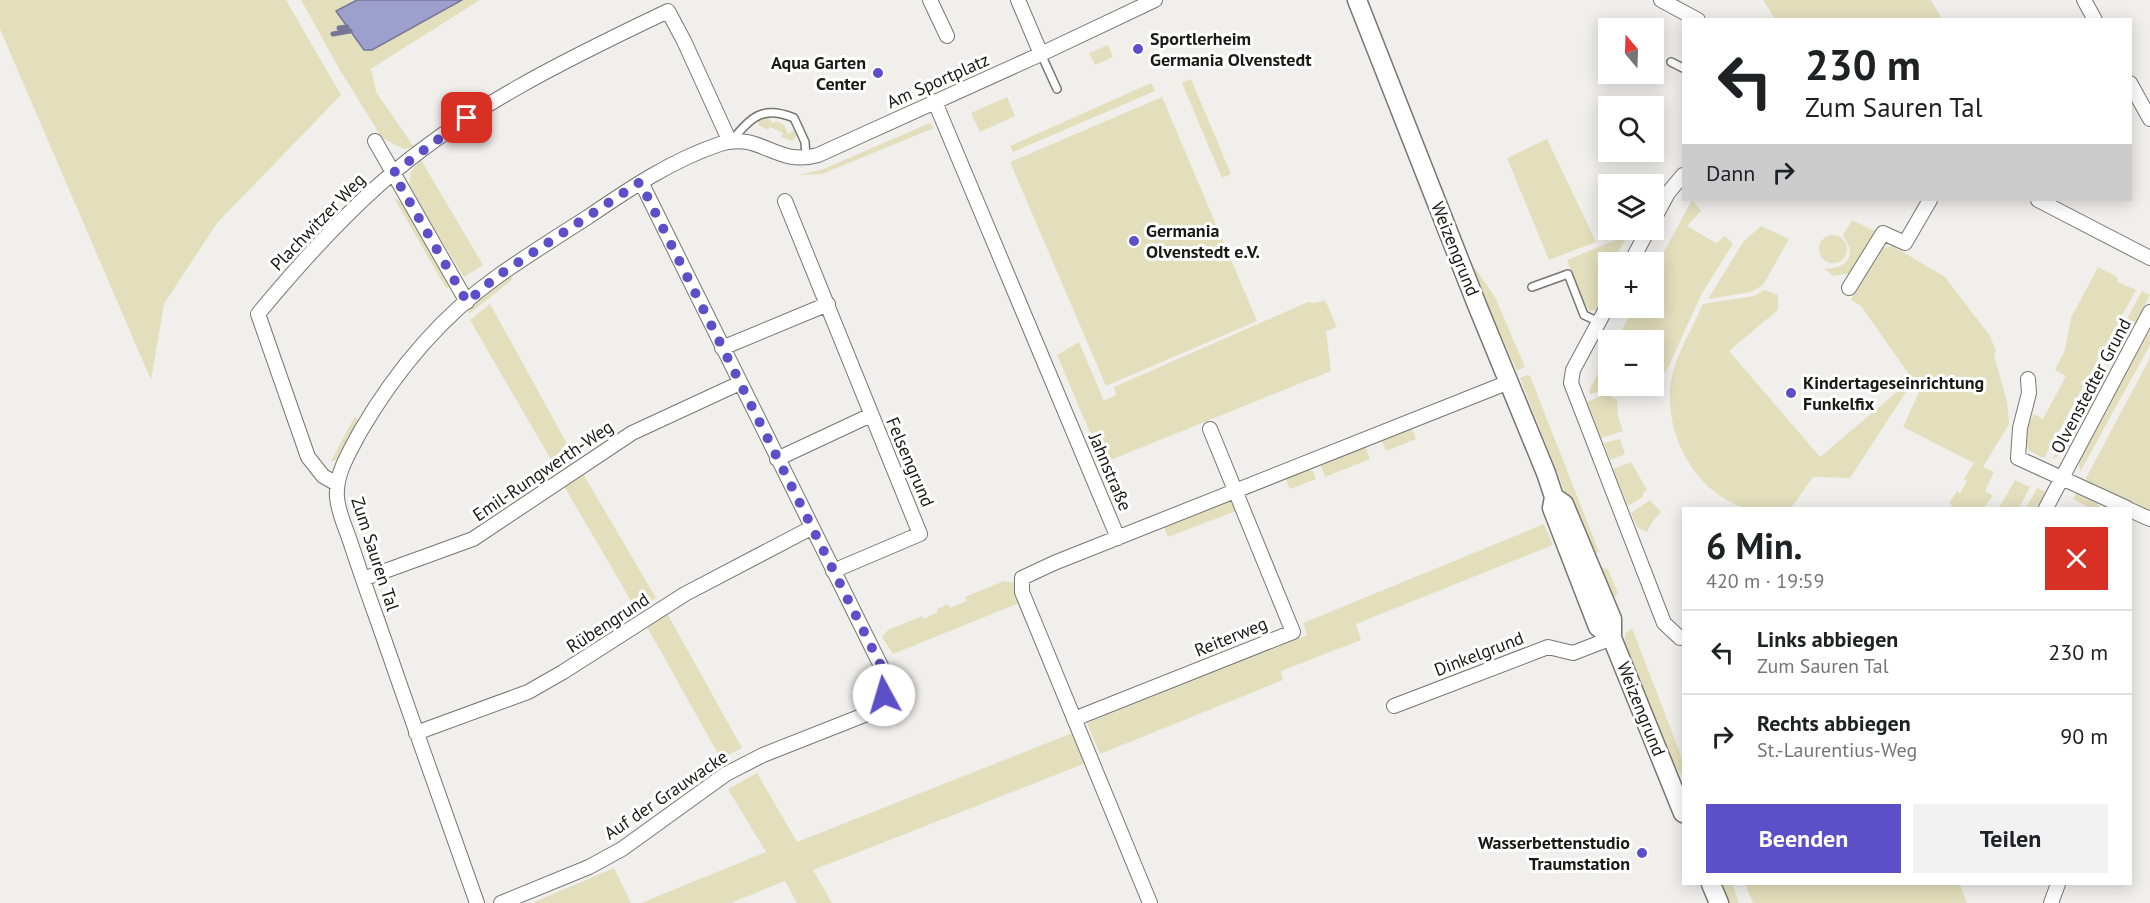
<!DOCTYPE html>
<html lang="de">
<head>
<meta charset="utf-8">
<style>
	:root { --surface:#fff; --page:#f2f2f2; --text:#202124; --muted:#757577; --line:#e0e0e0; --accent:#5c4fc7 }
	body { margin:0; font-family:"PT Sans",sans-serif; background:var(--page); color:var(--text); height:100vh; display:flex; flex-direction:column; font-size:22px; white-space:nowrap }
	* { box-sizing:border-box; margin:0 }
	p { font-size:20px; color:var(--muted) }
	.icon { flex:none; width:33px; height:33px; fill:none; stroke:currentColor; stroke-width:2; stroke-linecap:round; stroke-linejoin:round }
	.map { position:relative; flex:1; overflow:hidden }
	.sheet { position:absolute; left:1682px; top:507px; width:450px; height:378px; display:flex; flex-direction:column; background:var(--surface); border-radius:0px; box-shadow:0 3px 15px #0003 }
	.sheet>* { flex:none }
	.guide { position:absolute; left:1682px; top:18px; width:450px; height:183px; border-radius:0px; box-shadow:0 3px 15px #0003; background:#fff; color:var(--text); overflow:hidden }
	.needle { width:39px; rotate:341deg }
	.controls { position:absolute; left:1598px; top:18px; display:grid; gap:12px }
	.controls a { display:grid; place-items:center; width:66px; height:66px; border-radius:0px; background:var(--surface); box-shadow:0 3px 15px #0003; font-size:30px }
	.pin { position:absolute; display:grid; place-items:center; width:51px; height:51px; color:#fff; margin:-26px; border-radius:12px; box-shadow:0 3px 9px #0006 }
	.me { position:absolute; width:66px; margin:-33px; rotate:354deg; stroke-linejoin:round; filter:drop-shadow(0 0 4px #0008) }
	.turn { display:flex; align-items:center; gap:21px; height:126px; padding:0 24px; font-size:27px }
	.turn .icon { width:78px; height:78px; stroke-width:2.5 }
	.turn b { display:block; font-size:42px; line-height:51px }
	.then { display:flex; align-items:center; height:57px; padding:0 24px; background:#0003; gap:12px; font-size:22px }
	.round { display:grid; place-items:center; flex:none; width:63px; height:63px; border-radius:0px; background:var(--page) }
	.headline { display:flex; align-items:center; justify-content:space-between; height:102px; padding:0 24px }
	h1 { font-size:36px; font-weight:700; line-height:45px }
	.button { display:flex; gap:12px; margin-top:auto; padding:12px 24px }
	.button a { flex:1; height:69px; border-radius:0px; background:var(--accent); color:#fff; font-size:24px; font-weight:700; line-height:69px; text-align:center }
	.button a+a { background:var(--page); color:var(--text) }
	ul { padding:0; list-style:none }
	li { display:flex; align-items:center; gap:18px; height:84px; padding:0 24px; border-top:2px solid var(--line) }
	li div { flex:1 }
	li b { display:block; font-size:22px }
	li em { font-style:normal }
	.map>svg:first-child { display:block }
	.green { fill:#e3dfbd }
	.water { fill:#9d9fcd; stroke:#757797; stroke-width:1.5 }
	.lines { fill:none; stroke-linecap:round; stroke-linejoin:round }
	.stream { stroke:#757797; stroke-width:5 }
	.service-casing { stroke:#767672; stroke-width:10 }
	.minor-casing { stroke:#767672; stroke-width:16 }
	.secondary-casing { stroke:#767672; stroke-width:21 }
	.service { stroke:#fff; stroke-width:7 }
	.minor { stroke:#fff; stroke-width:14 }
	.secondary { stroke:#fff; stroke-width:18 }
	.route { stroke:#5c4fc7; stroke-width:10; stroke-dasharray:0 18 }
	.poi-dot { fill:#5c4fc7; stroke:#fff; stroke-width:2 }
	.labels { text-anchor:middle; stroke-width:6; stroke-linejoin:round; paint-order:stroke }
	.poi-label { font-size:18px; font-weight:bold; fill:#191918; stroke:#fff; text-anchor:start }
	.street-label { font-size:18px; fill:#191918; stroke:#fff }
</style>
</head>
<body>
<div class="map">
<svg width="2150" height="903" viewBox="0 0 2150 903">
	<rect width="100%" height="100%" fill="#f0efec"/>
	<path class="green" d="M0 0H286L341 95 217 223 164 304 151 380 0 29Z
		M301 0H480L369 70 372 71 376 92 414 147 404 149 382 138 340 70Z
		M1763 0H1931L1942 19H1775Z
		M1108 45 1113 57 1095 65 1089 53Z
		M1191 79 1231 174 1222 178 1182 83Z
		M1151 83 1155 91 1013 152 1010 146Z
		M1007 97 1015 116 980 132 971 113Z
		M1162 97 1257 321 1106 386 1010 162Z
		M768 116 772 123 777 121 784 125 788 134 794 130 796 137 793 141 781 137 783 133 770 127 768 130 758 125 759 121Z
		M930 123 934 128 822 174 798 175 821 170Z
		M1547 139 1596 242 1549 260 1507 158Z
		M421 160 483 265 464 277 409 187 411 171Z
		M394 198 405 205 449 287 446 288Z
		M1692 200 1701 211 1687 226 1716 243 1725 236 1733 244 1702 293 1666 372H1654L1656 354H1653V340H1616L1634 308H1653V272Z
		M1852 220 1877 232 1852 273 1833 276 1825 269C1840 268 1851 264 1850 248L1843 235Z
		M1761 226 1789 239 1763 285 1751 292 1708 299 1744 241Z
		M1819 249a14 14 0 1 1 28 0a14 14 0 1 1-28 0Z
		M1628 235 1612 262H1608V270L1598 288 1607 294 1598 309 1590 311 1582 300 1567 260Z
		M1893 246 1945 277 1990 336 1996 351 1994 355 2007 402 2009 424 1983 467 1994 472 1985 491 1993 495 1984 508H1950L1952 505 1949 503 1957 491 1960 493 1967 481 1964 479 1974 463 1903 427 1920 390 1861 306 1851 300 1879 248Z
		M2098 267 2117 277 2118 282 2136 290 2044 458 2029 451 2023 435 2034 414 2043 419 2066 376 2055 370 2065 350 2071 318Z
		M1475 268 1495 297 1525 367 1517 371 1471 270Z
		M508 276 513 279 469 314 467 309Z
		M1765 290 1778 295V310L1729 351 1820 457 1904 386 1908 389 1850 478 1813 477 1791 508C1777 509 1759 512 1745 508 1692 492 1661 427 1672 376 1676 355 1694 325 1703 304L1754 296Z
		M2142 291 2150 295 2135 323 2127 319Z
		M1325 300 1337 327 1326 331 1331 371 1103 463 1057 355 1079 342 1104 401 1116 395 1114 387 1308 302 1315 303Z
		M490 304 575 458 557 470 470 320Z
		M2150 329V345L2080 472 2079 464 2081 457Z
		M2150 358V512L2085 480Z
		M1602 366 1608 368V386H1616L1615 388 1590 394 1589 390Z
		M1527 375 1530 376 1599 552 1590 556 1520 378Z
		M1606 394 1617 400 1618 416 1623 431 1601 438 1587 402Z
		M355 416 359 421 337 460 331 461Z
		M2071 424 2078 430 2066 452 2052 459Z
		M1409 428 1413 431 1416 439 1386 451 1381 439Z
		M1620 439 1625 454 1610 460 1604 443Z
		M1365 446 1370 459 1325 477 1321 467 1323 462Z
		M1631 462 1647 490 1643 493V497L1628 506 1613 469Z
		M1306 469 1313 471 1316 479 1290 489 1285 477Z
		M582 472 656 598 637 611 564 486Z
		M2015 480 2030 487 2019 508H1999Z
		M2037 488 2046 492 2037 508H2026Z
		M2078 491 2096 502 2100 508H2090L2073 499Z
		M1650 500 1661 512 1652 522 1647 532 1637 527 1631 513Z
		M1226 501 1235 505 1236 511 1168 537 1164 526Z
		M1544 524 1553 545 1356 624 1361 640 1281 671 1283 680 1100 754 1087 723 1307 635 1303 623Z
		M1602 568 1608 569 1618 593 1615 597 1608 598 1596 570Z
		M1004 581 1018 583 1022 602 893 654 882 637 888 630 922 616 924 619 938 612 937 609 948 604 950 608 967 601 965 597Z
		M667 613 742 748 721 759 646 625Z
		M1632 628 1683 761V778L1673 762 1625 643V634Z
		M1075 732 1086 763 813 870 832 903H797L785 881 731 903H641L766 852 728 789 757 773 797 842Z
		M614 868 631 903H532Z
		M1720 884H1732L1739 903H1727Z
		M1745 884H1962L1960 885 1967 903H1753Z"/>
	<path class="water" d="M357 0H462L372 50H364L336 11Z"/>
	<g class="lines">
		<path class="stream" d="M339 28 347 27
			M333 34 350 31"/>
		<defs>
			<path id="service" d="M1041 54 1057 89
				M1671 62 1683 68
				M732 140C752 117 762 105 794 118L805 142 806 158
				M1532 287 1568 274 1584 315 1599 322"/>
			<path id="minor" d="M930 0 947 36
				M1018 0 1041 54
				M1661 0 1698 20
				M2084 0 2095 20
				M2130 83 2150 119
				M935 102 1118 538
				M375 141 467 302
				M2038 200 2150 258
				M785 201 920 534 833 571
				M1653 221 1668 193 1683 175
				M1631 262 1648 230
				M1849 288 1883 233 1905 243 1930 200
				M1608 305 1573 370 1571 383 1664 623 1680 638
				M722 348 828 304
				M2028 379 2029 393 2020 428 2018 458 2127 508
				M777 459 871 415
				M337 484 323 476 308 457 258 314C296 268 335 224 380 184 464 109 567 59 668 11L684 41 730 142
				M2046 508 2150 312
				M2130 510 2150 519
				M363 579 473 539 632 433 740 383
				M1394 706 1548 647 1573 653 1612 638
				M1074 719 1293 632 1210 429
				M416 733 528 692 563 672 685 594 811 528
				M477 903C443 808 410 714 377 619 367 592 358 565 349 538 344 524 338 511 337 497 335 474 350 451 360 432 395 372 442 316 498 276 528 255 558 236 588 217 629 189 672 160 720 144 761 131 775 167 818 155L1041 54 1155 0
				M501 903 589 867 622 849 726 774 763 755 872 712 884 695 886 678 880 664 641 182
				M1150 903 1022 592V578L1054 563 1509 382
				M2051 903 2058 884"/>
			<path id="secondary" d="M1357 0 1477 305 1546 473 1554 497 1552 508 1598 627 1612 638
				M1554 497 1564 504 1612 619V638L1683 813
				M1711 884 1719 903"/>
		</defs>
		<use href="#service" class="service-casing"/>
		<use href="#minor" class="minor-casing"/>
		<use href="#secondary" class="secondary-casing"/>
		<use href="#service" class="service"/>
		<use href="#minor" class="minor"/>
		<use href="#secondary" class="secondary"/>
	</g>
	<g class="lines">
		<path class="route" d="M467 118 393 173 467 302 496 277 640 182 880 664 886 678 884 695"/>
	</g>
	<g class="poi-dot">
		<circle cx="1138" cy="49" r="6"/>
		<circle cx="878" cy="73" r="6"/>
		<circle cx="1134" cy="241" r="6"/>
		<circle cx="1791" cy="393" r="6"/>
		<circle cx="1642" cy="853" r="6"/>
	</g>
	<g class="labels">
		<g class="poi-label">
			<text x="1150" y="45">Sportlerheim<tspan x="1150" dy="21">Germania Olvenstedt</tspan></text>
			<text x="866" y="69" text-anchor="end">Aqua Garten<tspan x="866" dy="21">Center</tspan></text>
			<text x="1146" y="237">Germania<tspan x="1146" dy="21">Olvenstedt e.V.</tspan></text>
			<text x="1803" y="389">Kindertageseinrichtung<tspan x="1803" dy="21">Funkelfix</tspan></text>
			<text x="1630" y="849" text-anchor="end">Wasserbettenstudio<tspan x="1630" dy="21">Traumstation</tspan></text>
		</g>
		<g class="street-label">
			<text transform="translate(938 81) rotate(-24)" y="6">Am Sportplatz</text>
			<text transform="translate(318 222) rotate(-46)" y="6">Plachwitzer Weg</text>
			<text transform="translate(1455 249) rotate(68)" y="6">Weizengrund</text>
			<text transform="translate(2091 386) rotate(-62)" y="6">Olvenstedter Grund</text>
			<text transform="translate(910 462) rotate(67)" y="6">Felsengrund</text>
			<text transform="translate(543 471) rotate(-34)" y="6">Emil-Rungwerth-Weg</text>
			<text transform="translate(1110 472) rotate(67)" y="6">Jahnstraße</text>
			<text transform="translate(375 554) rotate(72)" y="6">Zum Sauren Tal</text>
			<text transform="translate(608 623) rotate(-33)" y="6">Rübengrund</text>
			<text transform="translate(1231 637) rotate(-22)" y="6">Reiterweg</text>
			<text transform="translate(1479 654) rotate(-21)" y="6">Dinkelgrund</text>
			<text transform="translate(1641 709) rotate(68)" y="6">Weizengrund</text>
			<text transform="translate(666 795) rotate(-34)" y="6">Auf der Grauwacke</text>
		</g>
	</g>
</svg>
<div class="controls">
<a><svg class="needle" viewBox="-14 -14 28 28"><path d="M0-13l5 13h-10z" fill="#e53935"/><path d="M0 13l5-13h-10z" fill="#757577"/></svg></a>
<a><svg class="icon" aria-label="search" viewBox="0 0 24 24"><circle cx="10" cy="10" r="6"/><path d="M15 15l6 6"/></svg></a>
<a><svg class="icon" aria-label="layers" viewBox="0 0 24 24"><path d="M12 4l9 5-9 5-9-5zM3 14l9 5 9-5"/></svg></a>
<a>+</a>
<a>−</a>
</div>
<div class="pin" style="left:467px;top:118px;background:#d93025"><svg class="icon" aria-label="arrive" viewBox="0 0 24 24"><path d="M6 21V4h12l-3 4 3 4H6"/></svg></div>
<svg class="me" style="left:884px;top:695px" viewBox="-20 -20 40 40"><circle r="19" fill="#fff"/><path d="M0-13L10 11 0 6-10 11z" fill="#5c4fc7"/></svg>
<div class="guide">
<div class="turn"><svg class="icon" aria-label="left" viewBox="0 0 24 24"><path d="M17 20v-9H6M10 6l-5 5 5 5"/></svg><div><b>230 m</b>Zum Sauren Tal</div></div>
<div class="then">Dann<svg class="icon" aria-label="right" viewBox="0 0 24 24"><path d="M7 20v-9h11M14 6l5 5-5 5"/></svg></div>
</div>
<section class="sheet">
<div class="headline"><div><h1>6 Min.</h1><p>420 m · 19:59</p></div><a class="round" style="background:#d93025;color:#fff"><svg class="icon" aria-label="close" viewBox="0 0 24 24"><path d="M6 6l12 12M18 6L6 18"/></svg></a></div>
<ul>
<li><svg class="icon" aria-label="left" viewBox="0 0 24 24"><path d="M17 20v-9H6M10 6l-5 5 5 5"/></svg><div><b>Links abbiegen</b><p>Zum Sauren Tal</p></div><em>230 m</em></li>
<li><svg class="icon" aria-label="right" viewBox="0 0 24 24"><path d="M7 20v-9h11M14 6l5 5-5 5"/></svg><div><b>Rechts abbiegen</b><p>St.-Laurentius-Weg</p></div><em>90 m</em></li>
</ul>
<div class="button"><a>Beenden</a><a>Teilen</a></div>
</section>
</div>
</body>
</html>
